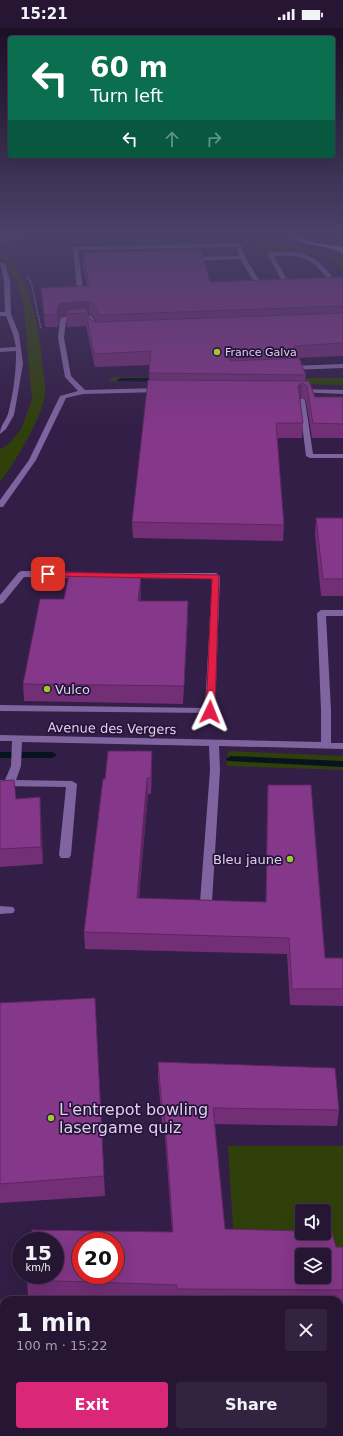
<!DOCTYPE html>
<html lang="en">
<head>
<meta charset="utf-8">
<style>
	:root { --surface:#261634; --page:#322340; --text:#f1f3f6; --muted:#a49fac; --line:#42354f; --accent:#db2777 }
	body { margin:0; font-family:"DejaVu Sans",sans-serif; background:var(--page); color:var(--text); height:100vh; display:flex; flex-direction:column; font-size:15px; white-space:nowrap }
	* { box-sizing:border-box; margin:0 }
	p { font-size:13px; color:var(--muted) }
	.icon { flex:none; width:22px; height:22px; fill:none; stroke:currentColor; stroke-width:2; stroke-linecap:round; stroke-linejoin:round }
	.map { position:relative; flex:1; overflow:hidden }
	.details { position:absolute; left:0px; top:1268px; width:343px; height:140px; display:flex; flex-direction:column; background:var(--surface); border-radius:12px 12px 0 0; box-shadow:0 4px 16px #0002,0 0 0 1px var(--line) }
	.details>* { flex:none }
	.hud { position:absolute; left:8px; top:8px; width:327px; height:122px; border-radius:4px; box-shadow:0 4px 16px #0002,0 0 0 1px var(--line); background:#0b6e4f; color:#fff; overflow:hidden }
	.tools { position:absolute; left:295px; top:1176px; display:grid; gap:8px }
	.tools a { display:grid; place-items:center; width:36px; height:36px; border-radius:4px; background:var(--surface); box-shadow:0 4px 16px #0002,0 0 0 1px var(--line); font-size:20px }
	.speed { position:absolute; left:12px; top:1204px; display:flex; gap:8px; font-size:20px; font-weight:700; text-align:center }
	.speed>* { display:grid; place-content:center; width:52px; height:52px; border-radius:50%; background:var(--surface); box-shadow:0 4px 16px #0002,0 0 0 1px var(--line); line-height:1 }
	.speed small { font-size:10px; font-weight:400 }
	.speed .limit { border:6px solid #d22; background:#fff; color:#111 }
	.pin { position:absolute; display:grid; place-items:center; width:34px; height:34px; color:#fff; margin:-17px; border-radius:8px; box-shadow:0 2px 6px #0006 }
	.me { position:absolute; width:44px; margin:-22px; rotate:2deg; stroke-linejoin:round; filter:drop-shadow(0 0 3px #0008) }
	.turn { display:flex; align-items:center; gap:14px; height:84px; padding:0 16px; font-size:18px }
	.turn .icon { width:52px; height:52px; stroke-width:2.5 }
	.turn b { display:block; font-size:28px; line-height:34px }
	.lanes { display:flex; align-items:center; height:38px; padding:0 16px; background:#0003; justify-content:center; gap:20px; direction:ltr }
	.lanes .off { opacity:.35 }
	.round { display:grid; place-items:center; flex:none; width:42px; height:42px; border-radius:4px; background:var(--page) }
	.head { display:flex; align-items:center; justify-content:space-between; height:68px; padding:0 16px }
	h1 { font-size:24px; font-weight:600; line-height:30px }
	.action { display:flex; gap:8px; margin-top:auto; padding:8px 16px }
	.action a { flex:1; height:46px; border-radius:4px; background:var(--accent); color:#fff; font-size:16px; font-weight:600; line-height:46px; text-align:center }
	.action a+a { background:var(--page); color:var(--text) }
	.status { display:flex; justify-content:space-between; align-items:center; height:28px; padding:0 20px; background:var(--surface); direction:ltr }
	.status svg { height:11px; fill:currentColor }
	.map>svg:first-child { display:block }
	.green { fill:#30400b; fill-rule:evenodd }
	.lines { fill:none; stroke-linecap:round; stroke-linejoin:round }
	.stream { fill:#07141f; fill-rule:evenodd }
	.path { stroke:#837495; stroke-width:1.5; stroke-dasharray:1.5 1; stroke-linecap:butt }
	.minor { fill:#80649f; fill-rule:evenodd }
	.major { fill:#ceacf5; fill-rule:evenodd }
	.wall { fill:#722f76; fill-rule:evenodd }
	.shaded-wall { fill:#5d2660 }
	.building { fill:#853789; stroke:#5d2660; fill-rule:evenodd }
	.route { fill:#e11d48; stroke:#92132f }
	.poi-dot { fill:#9dca31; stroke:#28143b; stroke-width:1.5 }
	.labels { text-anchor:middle; stroke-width:3.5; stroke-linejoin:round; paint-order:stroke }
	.far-poi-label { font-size:11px; fill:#ded3ed; stroke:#28143b; text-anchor:start }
	.poi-label { font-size:13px; fill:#ded3ed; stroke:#28143b; text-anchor:start }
	.street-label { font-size:13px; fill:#ded3ed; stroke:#28143b }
	.near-poi-label { font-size:16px; fill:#ded3ed; stroke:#28143b; text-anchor:start }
</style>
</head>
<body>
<div class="status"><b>15:21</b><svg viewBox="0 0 49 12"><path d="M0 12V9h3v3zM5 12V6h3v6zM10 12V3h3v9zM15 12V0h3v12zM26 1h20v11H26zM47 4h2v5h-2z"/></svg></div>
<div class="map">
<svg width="343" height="1408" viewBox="0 0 343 1408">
	<rect width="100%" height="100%" fill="#321e46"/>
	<path class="green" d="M302 206H343V217L317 212Z
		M259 212 296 217 343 230V243C325 219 291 223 264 224Z
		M0 219C8 230 18 241 24 254 36 282 41 314 43 343 44 350 46 358 45 365 44 387 14 436 0 454V421L9 416 21 401 32 371 23 273 16 253 0 229Z
		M114 349 279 352 302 350H343V357L108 353Z
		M228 723 343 728V744V742L227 738Z
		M228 1118H343V1220L234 1214ZM302 1183H324V1205H302Z
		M0 1271 25 1272H4V1394H0Z
		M339 1284H343V1403L339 1402Z"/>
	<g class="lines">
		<path class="stream" d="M120 350H158L161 352 158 354 118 353 117 352Z
			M0 724H52L57 727 52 730H0Z
			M231 728 343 733V739L228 733 226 731Z"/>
		<path class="path" d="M0 211 61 208
			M5 211 11 220
			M27 248 31 254 41 301"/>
		<path class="minor" d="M238 215 241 217 245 229 262 257H267V259L258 260 240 231 190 233 187 231 190 229 239 228 236 219 78 222 83 262 80 264 77 262 73 219Z
			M333 218 343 222V226L331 221V219Z
			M293 224C315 226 324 238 337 255L336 256H332C311 230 307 227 274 228L290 257 285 258 267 226 270 224Z
			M0 234 5 236 10 253 11 286 19 306 23 336 14 387 6 401 0 406C0 398 5 394 8 386 13 367 16 346 16 326V323L0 324V320L16 319 13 306 6 288H0V284H5L4 253Z
			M90 287C96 290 95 299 100 303L99 304H93L88 291 66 293 64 310 71 348 85 362 159 360 162 362 159 364 83 366 66 370 36 432 3 479H0V472L29 432 60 368 78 363 65 349 58 310 60 291 63 289Z
			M343 336V340L289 342 286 340 289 338Z
			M299 361 343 362V366L297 364 296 363Z
			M302 370 305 372 313 426H343V430H310L306 428 299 372Z
			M22 543 83 544 87 547 83 550 24 549 3 575 0 576V567L19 544Z
			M129 545H216L220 548 215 683 213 685 0 683V677L205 680 212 551 126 550 125 548 126 546Z
			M321 582H343V588H326L331 682V715H343V721L219 718 220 742 212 874 210 877H202L200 874 210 742 209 718 22 714 21 738 16 752 72 753 77 756 71 827 69 830H61L59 827 66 759 0 758V752H5L11 738 12 713H0V707L321 714V682L317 585Z
			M0 878 13 879 15 882 13 885 0 886Z"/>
		<path class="major" d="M286 206H292L311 214 343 219V223L308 216Z"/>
	</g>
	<path class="wall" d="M83 225 210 254 343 249V328L296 330 306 347 305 353 315 369H343V410H312L306 372 301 369 300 370 303 395 302 410H277L284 497 283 513 133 510 132 494 149 352V337L95 339 86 298 67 299 66 287 63 288 59 291 58 299H45L41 260 87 258 83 237ZM88 286H90L94 289 96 294H95L90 291Z
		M316 490H343V568H321L315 506Z
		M141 548V564L140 573H188V590L183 676 24 673 23 656 64 571Z
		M152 723V739L151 766H148L139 870 266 874 267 773 268 757 325 930H343V978L290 977 287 926 85 921 84 904Z
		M0 753 16 771 41 786 43 836 0 839Z
		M95 970 105 1168 0 1175V975Z
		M158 1034 339 1082 337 1098 215 1096 225 1201 336 1219H343V1278H339V1272H154L28 1268 27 1252 172 1204 164 1095H162L158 1050Z"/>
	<path class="shaded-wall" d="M89 273 90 286H66V287L63 288 59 291 58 299 57 286 58 278 62 275Z
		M231 326V340L227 329Z
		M302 355 301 369 298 372V358Z
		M141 548V564L139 590 138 573Z
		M188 573V590L183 676 184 658Z
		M152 723V739L151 766V750Z
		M147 750 148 766 137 886V870Z
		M40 769 41 786 43 836 41 819Z"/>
	<path class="building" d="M200 222 204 232 210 254 343 249V278L98 287 94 276 89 273 62 275 58 278 57 286 44 287 41 260 89 258 83 225Z
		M86 280 90 291 95 294 343 285V315L294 318 296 324 231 326 227 329 231 333 299 330 306 347 149 345 151 323 94 326 86 285 66 286 67 282Z
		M148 352 309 353 315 369H343V396L313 395 307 358 302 355 298 358 303 395H276L284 497 132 494Z
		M316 490H343V551H323Z
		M69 546 141 548 138 573H188L184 658 23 656 40 571H64Z
		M108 723H152L151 750H147L137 870 266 874 268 757H311L325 930H343V961H292L289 910 84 904 103 751H105Z
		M14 752 16 771 40 769 41 819 0 821V753Z
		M95 970 104 1148 0 1156V975Z
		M158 1034 335 1040 339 1082 213 1080 225 1201 302 1203V1205H324V1203L332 1204 336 1219H343V1262L177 1261V1257L27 1252V1247H55V1213H31L32 1202 173 1204 164 1079H162ZM81 1213H115V1247H81ZM302 1227H324V1249H302Z"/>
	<linearGradient id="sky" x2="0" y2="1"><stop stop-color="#1c1026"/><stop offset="0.51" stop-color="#494168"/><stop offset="1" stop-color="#494168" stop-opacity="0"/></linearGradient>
	<rect width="343" height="403" fill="url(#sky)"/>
	<path class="route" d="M46 544 219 547 215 684 213 685 210 686 206 684 212 551 48 548 44 546Z"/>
	<g class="poi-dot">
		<circle cx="217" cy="324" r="4"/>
		<circle cx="47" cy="661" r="4"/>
		<circle cx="290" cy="831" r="4"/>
		<circle cx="51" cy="1090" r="4"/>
	</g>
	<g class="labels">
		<g class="far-poi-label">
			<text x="225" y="328">France Galva</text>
		</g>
		<g class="poi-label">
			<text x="55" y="666">Vulco</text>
			<text x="282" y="836" text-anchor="end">Bleu jaune</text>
		</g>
		<g class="street-label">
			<text transform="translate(112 700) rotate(1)" y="5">Avenue des Vergers</text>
		</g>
		<g class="near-poi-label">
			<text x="59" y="1087">L'entrepot bowling<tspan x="59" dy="18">lasergame quiz</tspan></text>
		</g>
	</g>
</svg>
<div class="tools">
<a><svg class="icon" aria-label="sound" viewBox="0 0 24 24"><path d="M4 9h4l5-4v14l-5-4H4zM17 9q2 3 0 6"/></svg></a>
<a><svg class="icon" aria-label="layers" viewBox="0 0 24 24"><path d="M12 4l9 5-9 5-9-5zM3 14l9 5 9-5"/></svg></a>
</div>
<div class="speed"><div>15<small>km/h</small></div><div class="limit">20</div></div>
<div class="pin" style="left:48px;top:546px;background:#d93025"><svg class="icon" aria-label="arrive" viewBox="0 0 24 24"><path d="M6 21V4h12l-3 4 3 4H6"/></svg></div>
<svg class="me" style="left:210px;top:684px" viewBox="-20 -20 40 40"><path d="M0-17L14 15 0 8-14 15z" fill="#e11d48" stroke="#fff" stroke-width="4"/></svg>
<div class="hud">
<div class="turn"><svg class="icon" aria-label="left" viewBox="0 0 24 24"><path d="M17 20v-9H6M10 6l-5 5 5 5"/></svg><div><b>60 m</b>Turn left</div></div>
<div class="lanes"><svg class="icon" aria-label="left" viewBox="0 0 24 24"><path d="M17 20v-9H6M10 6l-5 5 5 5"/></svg><svg class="icon off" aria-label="ahead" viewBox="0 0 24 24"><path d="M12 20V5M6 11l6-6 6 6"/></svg><svg class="icon off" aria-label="right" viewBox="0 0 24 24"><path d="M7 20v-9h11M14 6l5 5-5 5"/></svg></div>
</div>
<section class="details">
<div class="head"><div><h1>1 min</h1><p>100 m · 15:22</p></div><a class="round"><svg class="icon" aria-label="close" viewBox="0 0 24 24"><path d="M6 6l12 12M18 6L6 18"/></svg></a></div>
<div class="action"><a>Exit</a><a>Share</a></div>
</section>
</div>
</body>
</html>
